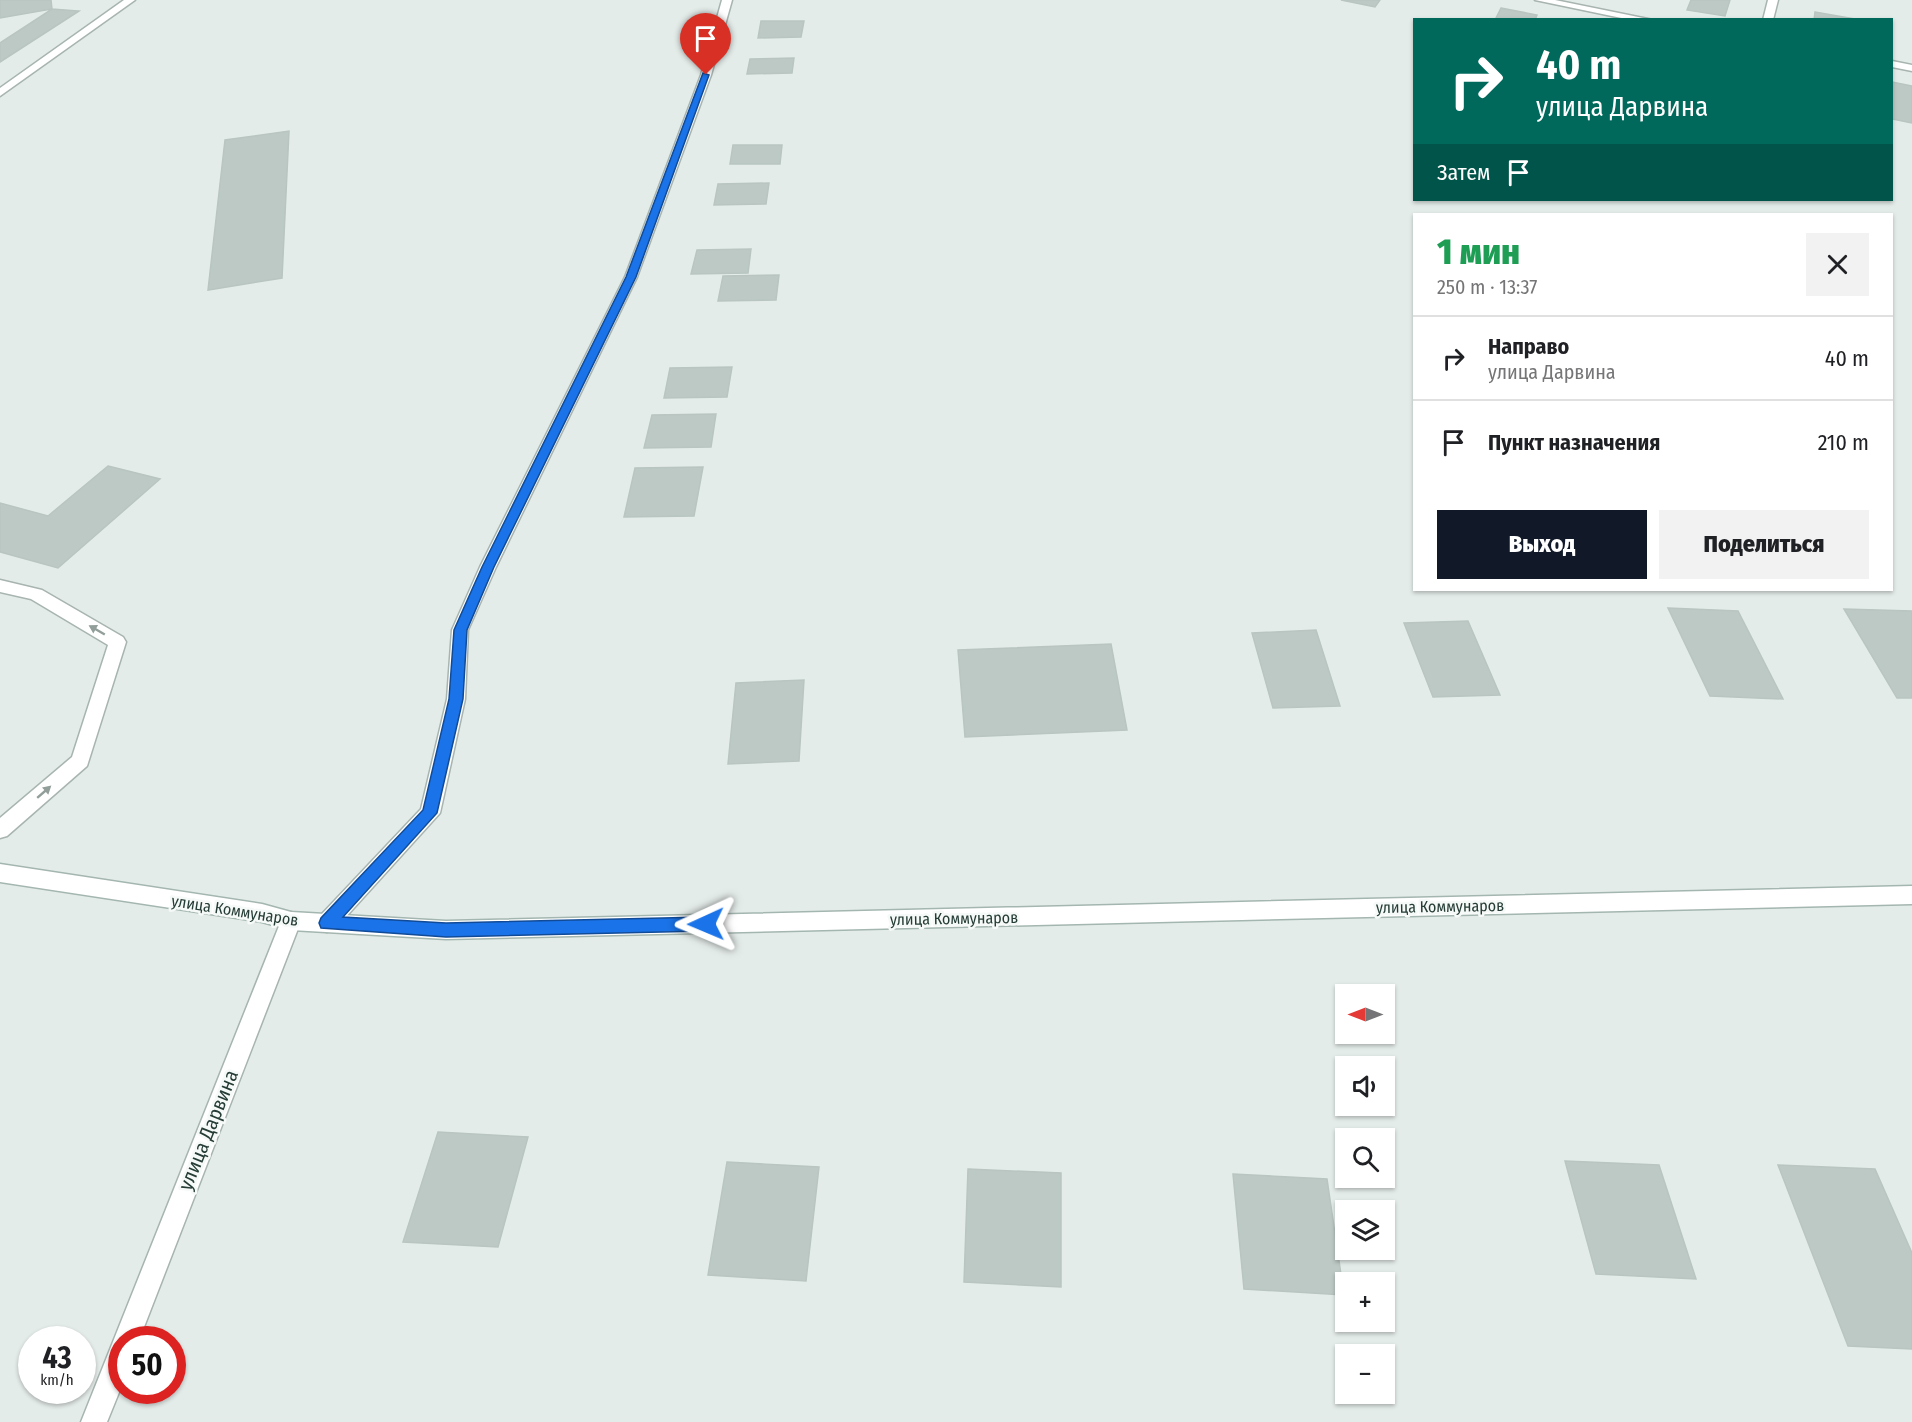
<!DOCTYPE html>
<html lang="ru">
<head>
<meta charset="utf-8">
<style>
	:root { --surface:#fff; --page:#f2f2f2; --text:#202124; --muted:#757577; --line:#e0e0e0; --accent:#111827 }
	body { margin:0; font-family:"Fira Sans Condensed",sans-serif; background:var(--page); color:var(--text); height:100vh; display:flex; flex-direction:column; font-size:22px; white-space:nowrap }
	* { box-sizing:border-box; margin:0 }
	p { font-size:20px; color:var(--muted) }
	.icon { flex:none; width:33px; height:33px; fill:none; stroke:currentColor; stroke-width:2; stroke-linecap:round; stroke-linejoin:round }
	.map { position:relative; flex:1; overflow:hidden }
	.drawer { position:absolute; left:1413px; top:213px; width:480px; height:378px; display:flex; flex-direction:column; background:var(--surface); border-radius:0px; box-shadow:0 2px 4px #0004 }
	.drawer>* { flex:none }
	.top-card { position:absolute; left:1413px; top:18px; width:480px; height:183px; border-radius:0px; box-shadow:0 2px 4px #0004; background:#00695c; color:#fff; overflow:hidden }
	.needle { width:39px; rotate:270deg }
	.fabs { position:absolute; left:1335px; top:984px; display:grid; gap:12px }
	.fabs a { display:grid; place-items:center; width:60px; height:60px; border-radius:0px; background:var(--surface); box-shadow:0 2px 4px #0004; font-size:30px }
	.speed { position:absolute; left:18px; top:1326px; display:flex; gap:12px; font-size:30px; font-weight:700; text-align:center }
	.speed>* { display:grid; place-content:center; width:78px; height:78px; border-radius:50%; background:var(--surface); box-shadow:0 2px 4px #0004; line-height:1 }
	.speed small { font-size:15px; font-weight:400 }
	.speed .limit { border:9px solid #d22; background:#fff; color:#111 }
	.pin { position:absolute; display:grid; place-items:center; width:51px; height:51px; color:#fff; margin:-62px -26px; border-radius:50% 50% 50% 0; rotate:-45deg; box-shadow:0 0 6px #0007 }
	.pin .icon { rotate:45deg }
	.me { position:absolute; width:66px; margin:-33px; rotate:269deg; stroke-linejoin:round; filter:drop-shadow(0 0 4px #0008) }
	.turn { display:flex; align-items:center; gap:21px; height:126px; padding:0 24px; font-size:27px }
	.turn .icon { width:78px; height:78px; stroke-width:2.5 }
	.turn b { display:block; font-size:42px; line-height:51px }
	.then { display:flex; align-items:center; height:57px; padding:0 24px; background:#0003; gap:12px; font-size:22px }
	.round { display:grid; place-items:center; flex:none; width:63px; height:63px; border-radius:0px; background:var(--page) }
	.summary { display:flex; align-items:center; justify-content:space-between; height:102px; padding:0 24px }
	h1 { font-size:36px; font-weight:800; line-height:45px; color:#1e9e55 }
	.action { display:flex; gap:12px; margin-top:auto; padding:12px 24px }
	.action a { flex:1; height:69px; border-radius:0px; background:var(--accent); color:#fff; font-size:24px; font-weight:800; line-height:69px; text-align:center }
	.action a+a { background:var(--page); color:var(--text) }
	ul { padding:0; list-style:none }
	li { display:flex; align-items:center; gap:18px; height:84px; padding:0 24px; border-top:2px solid var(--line) }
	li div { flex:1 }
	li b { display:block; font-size:22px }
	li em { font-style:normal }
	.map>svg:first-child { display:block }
	.building { fill:#bdc9c5; stroke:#b8c5c0; stroke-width:1.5 }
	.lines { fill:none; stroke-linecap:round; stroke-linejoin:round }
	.lane-casing { stroke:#a7b4b0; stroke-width:3 }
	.street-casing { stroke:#a7b4b0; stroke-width:3 }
	.secondary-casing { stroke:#a4b6b0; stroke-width:3 }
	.lane { fill:#fff; fill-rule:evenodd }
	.street { fill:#fff; fill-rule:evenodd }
	.secondary { fill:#fff; fill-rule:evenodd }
	.oneway { fill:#929e9a }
	.route { fill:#1a73e8; stroke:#114b97; stroke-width:1.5 }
	.labels { text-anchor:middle; stroke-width:5; stroke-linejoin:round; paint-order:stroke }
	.street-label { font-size:16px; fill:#263c36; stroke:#f5f9f7 }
	.near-street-label { font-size:20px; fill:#263c36; stroke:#f5f9f7 }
</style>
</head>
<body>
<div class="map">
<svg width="1912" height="1422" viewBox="0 0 1912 1422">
	<rect width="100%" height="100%" fill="#e4ece9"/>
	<path class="building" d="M0 0H51L52 9 0 18Z
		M1341 0H1380L1375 7Z
		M1691 0H1730L1725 16 1687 10Z
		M1501 8 1537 15 1535 20H1495Z
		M52 9 79 11 0 62V43Z
		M1815 12 1855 19 1854 20H1814Z
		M761 21H804L801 37 758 38Z
		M794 58 792 73 747 74 750 59Z
		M1892 82 1912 86V123L1892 119Z
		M289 131 282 278 208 290 225 140Z
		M733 145H782L780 164H730Z
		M769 183 766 204 714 205 718 184Z
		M751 249 748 273 691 274 697 250Z
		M779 275 776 300 718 301 723 276Z
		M732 367 727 397 664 398 670 368Z
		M716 414 711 447 644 448 652 415Z
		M108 466 160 479 58 568 0 552V503L48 516Z
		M703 467 694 516 624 517 635 468Z
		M1668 608 1738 611 1783 699 1710 696Z
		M1844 609 1912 611V698H1897Z
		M1468 621 1500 695 1433 697 1404 623Z
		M1316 630 1340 706 1273 708 1252 633Z
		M1111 644 1127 730 965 737 958 650Z
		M804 680 799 761 728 764 736 683Z
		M438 1132 528 1137 498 1247 403 1242Z
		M1565 1161 1659 1165 1696 1279 1596 1274Z
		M727 1162 819 1167 806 1281 708 1275Z
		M1778 1165 1875 1169 1912 1253V1349L1848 1346Z
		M968 1169 1061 1173V1287L964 1282Z
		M1233 1174 1327 1179 1344 1295 1244 1289Z"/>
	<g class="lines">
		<defs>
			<path id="lane" d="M0 580 42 590 123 637 126 642 87 766 7 836 0 838V818L72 757 108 645 31 599 0 592Z"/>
			<path id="street" d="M124 0H135L0 96V88Z
				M722 0H732L711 75 637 277 496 567 468 630 465 699 440 813 334 930 327 932 320 930 317 923 320 916 421 809 447 699 452 630 480 567 625 277 701 75Z
				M1535 0H1555L1653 20H1631Z
				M1768 0H1778L1773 20H1763Z
				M1892 61 1912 65V71L1892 67Z
				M291 912 298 914 301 921 139 1340H122V1385L107 1422H81L281 921 284 914Z"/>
			<path id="secondary" d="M0 864 262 904 291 912 446 921 1912 886V904L446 939 291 930 262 922 0 882Z"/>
		</defs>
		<use href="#lane" class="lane-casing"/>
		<use href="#street" class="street-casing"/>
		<use href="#secondary" class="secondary-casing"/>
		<use href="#lane" class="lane"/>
		<use href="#street" class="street"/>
		<use href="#secondary" class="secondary"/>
	</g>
	<defs><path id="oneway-solid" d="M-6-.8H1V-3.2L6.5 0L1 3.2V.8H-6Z" transform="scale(1.5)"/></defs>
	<g class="oneway">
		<use href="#oneway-solid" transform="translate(97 630) rotate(-150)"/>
		<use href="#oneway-solid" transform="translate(44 792) rotate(-41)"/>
	</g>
	<path class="route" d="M703 73 709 75 636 277 494 567 467 630 463 699 437 813 343 917 446 923 706 917 712 919 714 924 712 929 706 931 446 937 321 928 319 923 321 918 423 810 449 699 454 630 482 567 626 277Z"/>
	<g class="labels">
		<g class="street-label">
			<text transform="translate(1440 906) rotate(-1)" y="6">улица Коммунаров</text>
			<text transform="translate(235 910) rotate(9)" y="6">улица Коммунаров</text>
			<text transform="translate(954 918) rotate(-1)" y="6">улица Коммунаров</text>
		</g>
		<g class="near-street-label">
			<text transform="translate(208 1130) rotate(-68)" y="7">улица Дарвина</text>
		</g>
	</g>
</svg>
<div class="fabs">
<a><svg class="needle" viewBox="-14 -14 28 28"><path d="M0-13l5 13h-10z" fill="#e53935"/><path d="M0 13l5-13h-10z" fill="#757577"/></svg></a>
<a><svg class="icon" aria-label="sound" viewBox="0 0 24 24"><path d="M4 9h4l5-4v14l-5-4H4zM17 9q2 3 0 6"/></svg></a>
<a><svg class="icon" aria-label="search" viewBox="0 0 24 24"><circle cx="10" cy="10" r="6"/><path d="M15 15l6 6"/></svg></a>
<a><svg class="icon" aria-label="layers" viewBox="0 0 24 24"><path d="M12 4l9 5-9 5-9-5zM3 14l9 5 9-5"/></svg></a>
<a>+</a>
<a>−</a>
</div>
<div class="speed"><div>43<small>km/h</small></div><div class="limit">50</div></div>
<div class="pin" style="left:706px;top:75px;background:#d93025"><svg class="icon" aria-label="arrive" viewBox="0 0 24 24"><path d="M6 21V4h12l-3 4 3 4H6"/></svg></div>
<svg class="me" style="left:706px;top:924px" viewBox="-20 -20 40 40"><path d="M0-17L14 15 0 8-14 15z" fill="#1a73e8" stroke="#fff" stroke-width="4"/></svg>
<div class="top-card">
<div class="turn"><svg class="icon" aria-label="right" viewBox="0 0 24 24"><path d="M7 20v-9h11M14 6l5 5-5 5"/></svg><div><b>40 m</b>улица Дарвина</div></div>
<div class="then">Затем<svg class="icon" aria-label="arrive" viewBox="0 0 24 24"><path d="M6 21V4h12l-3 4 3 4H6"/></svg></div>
</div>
<section class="drawer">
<div class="summary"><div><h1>1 мин</h1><p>250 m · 13:37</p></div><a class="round"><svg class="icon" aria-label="close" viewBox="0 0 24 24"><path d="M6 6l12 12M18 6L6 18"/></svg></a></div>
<ul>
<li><svg class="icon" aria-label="right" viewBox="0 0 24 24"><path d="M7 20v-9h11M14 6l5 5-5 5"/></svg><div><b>Направо</b><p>улица Дарвина</p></div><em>40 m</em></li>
<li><svg class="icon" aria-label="arrive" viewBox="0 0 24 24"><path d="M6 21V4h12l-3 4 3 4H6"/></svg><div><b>Пункт назначения</b></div><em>210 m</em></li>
</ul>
<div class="action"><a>Выход</a><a>Поделиться</a></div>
</section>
</div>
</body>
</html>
